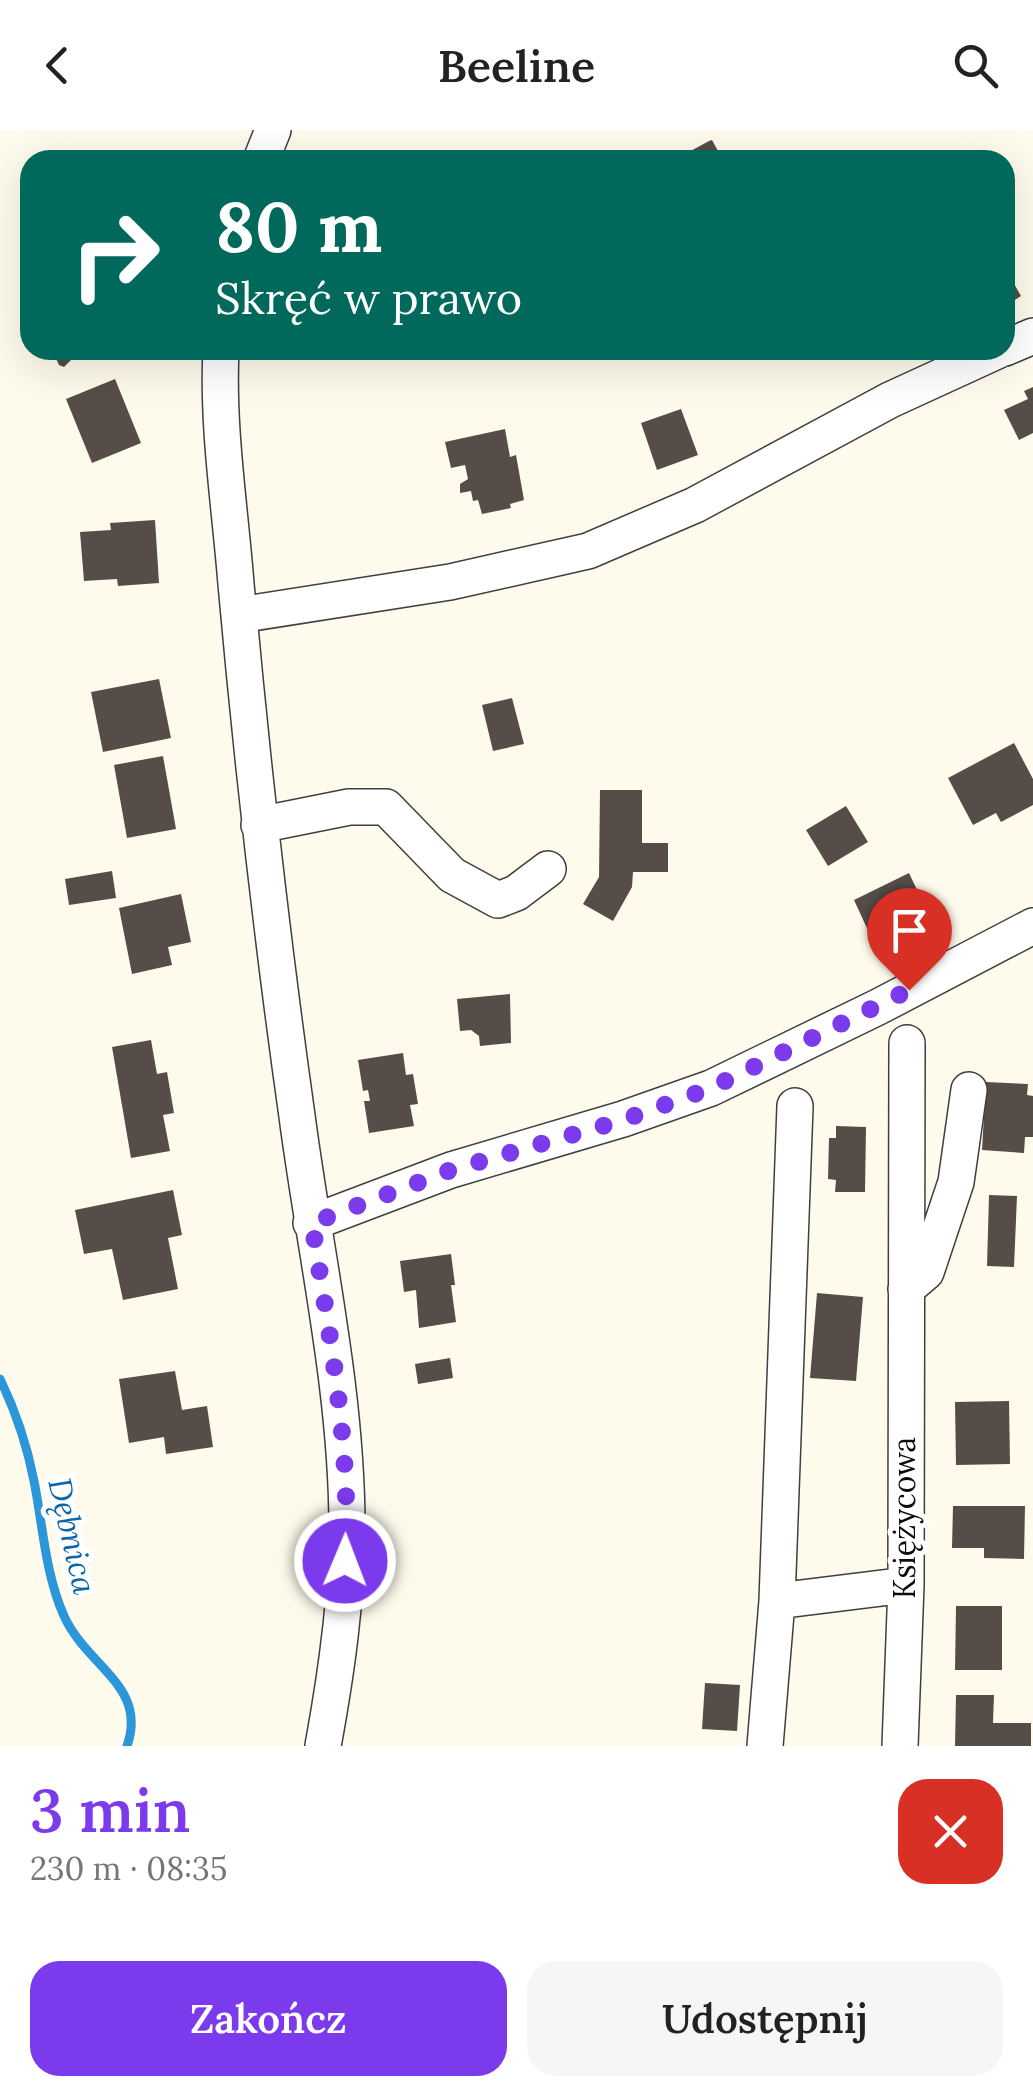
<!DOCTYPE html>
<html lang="pl">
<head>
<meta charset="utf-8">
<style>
	:root { --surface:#fff; --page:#f6f6f6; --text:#222; --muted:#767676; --accent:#7c3aed }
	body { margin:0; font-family:Lora,serif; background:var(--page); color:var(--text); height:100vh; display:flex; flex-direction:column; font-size:38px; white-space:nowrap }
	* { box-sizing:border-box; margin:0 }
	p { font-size:32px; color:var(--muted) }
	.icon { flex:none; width:55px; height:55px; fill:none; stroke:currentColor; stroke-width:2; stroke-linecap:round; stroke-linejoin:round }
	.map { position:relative; height:1616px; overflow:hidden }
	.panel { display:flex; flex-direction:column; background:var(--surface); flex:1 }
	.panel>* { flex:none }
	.guide { position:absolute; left:20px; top:20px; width:995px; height:210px; border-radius:30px; box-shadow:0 10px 40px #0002; background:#00695c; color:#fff; overflow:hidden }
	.pin { position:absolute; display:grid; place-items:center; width:85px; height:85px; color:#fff; margin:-102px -42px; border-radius:50% 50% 50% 0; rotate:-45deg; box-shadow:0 0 10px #0007 }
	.pin .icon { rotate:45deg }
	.me { position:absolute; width:110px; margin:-55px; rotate:1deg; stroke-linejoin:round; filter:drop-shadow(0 0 8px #0008) }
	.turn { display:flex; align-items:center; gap:35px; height:210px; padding:0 30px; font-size:45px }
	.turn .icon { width:130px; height:130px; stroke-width:2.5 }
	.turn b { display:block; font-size:70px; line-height:85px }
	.round { display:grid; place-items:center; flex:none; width:105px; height:105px; border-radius:30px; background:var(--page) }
	.summary { display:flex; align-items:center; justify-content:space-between; height:170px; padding:0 30px }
	h1 { font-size:60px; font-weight:600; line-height:75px; color:var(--accent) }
	.primary-button { display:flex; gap:20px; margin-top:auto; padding:20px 30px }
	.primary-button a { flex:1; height:115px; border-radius:30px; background:var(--accent); color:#fff; font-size:40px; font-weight:600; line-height:115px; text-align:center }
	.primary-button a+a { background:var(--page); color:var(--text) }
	header { display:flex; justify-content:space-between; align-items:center; height:130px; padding:0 30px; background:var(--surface); font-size:45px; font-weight:600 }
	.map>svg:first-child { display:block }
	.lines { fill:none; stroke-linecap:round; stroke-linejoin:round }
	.stream { stroke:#2b96da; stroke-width:9 }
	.building { fill:#564d48 }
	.minor-casing { stroke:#3f3f3f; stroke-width:38 }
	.minor { stroke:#fff; stroke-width:35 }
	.route { stroke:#7c3aed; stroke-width:18; stroke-dasharray:0 32.4 }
	.labels { text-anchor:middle; stroke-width:10; stroke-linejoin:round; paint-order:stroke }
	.street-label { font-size:30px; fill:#0c0c0c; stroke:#fff }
	.water-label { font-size:32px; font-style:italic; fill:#0b66a9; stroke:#fff }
</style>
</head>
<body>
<header><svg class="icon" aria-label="back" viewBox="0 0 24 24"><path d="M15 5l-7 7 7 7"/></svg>Beeline<svg class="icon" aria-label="search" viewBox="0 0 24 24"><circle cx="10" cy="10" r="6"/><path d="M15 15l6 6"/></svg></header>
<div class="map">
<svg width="1033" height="1616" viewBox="0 0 1033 1616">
	<rect width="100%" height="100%" fill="#fffbec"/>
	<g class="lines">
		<path class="stream" d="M0 1249C16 1282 27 1315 34 1351 43 1396 45 1443 64 1486 87 1537 148 1556 127 1616"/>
	</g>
	<path class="building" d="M712 10 723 30H674L709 11Z
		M1008 143 1021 166 1005 176V145Z
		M43 220H92L72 229 64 237 59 235 53 222 46 225Z
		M452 220H489V222L454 229Z
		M115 249 141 313 92 333 66 269Z
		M1033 257V303L1019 310 1004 280 1028 269 1024 261Z
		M681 279 698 325 657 340 641 293Z
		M505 299 510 327 516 325 524 370 510 374 511 378 482 384 478 370 473 371 471 361 460 363V354L468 349 465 335 451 338 445 312Z
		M155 390 159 453 118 456 117 449 84 451 80 402 111 400 110 393Z
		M159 549 171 608 103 622 91 562Z
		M512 568 524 614 493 621 482 575Z
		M1014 613 1033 649V675L1001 692 996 683 973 695 948 648Z
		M163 626 176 699 127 708 114 635Z
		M600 660H642V713H668V742H633L632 757 613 791 583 774 599 747Z
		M846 676 868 712 828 736 806 700Z
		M112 741 116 768 69 775 65 749Z
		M909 743 928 783 872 809 854 770Z
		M181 764 191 812 168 817 172 835 132 844 119 778Z
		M510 864 511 913 480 916 479 906 471 900 460 901 457 869Z
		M151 910 157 944 167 942 174 983 163 985 170 1021 131 1028 112 917Z
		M403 923 406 945 413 944 418 974 410 975 414 996 369 1003 364 971H370L368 960 363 961 358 930Z
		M986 952 1028 954 1027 965 1033 966V1007H1025L1024 1023 982 1020Z
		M836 996 866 997 865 1062H835L836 1050 828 1049 829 1008H836Z
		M173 1060 182 1105 168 1108 178 1159 123 1170 112 1119 84 1124 75 1080Z
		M989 1065 1017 1066 1014 1137 987 1136Z
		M451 1124 455 1155H451L456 1192 419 1198 416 1160 404 1162 400 1131Z
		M817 1163 863 1167 856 1251 810 1248Z
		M450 1228 453 1248 418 1254 415 1234Z
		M175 1241 182 1280 207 1276 213 1317 166 1324 164 1307 129 1313 119 1249Z
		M1009 1271 1010 1334 956 1335 955 1272Z
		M953 1376H1025L1024 1429 984 1428V1418H952Z
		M956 1476H1002V1540H955Z
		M705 1553 740 1555 737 1601 702 1599Z
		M956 1565H994L993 1593H1031V1616H955Z"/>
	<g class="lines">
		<defs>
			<path id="minor" d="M261 30 273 0
				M1005 218 1033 206
				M221 220C217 297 230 377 236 454 252 632 272 809 297 986 315 1123 347 1260 347 1398 347 1471 336 1545 323 1616
				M239 485 450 452 588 421 695 375 890 270 999 220
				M259 695 349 677H386L452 745 498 770 516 763 548 739
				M311 1093 451 1040 623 989 711 958 878 877 1033 796
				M906 1159 926 1142 956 1052 969 960
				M777 1471 906 1455
				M765 1616 777 1471 795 976
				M900 1616 906 1455 907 913"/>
		</defs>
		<use href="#minor" class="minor-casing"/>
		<use href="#minor" class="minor"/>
	</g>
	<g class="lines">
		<path class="route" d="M345 1431C352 1317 329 1205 312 1093L451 1040 623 990 711 958 909 860"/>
	</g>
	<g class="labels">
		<g class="street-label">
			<text transform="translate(905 1388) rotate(-90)" y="10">Księżycowa</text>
		</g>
		<g class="water-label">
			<text transform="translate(72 1406) rotate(77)" y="11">Dębnica</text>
		</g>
	</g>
</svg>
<div class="pin" style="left:909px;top:860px;background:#d93025"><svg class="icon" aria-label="arrive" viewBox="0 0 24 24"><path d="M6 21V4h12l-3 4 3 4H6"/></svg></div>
<svg class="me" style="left:345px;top:1431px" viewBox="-20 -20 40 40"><circle r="17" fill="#7c3aed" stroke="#fff" stroke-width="3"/><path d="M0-11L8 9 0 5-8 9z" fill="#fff"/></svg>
<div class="guide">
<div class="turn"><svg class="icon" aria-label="right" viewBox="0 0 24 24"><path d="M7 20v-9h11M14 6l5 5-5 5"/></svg><div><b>80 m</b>Skręć w prawo</div></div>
</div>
</div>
<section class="panel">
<div class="summary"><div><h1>3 min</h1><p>230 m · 08:35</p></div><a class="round" style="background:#d93025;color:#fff"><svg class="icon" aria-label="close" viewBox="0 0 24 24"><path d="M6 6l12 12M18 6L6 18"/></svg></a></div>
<div class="primary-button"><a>Zakończ</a><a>Udostępnij</a></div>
</section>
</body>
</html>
